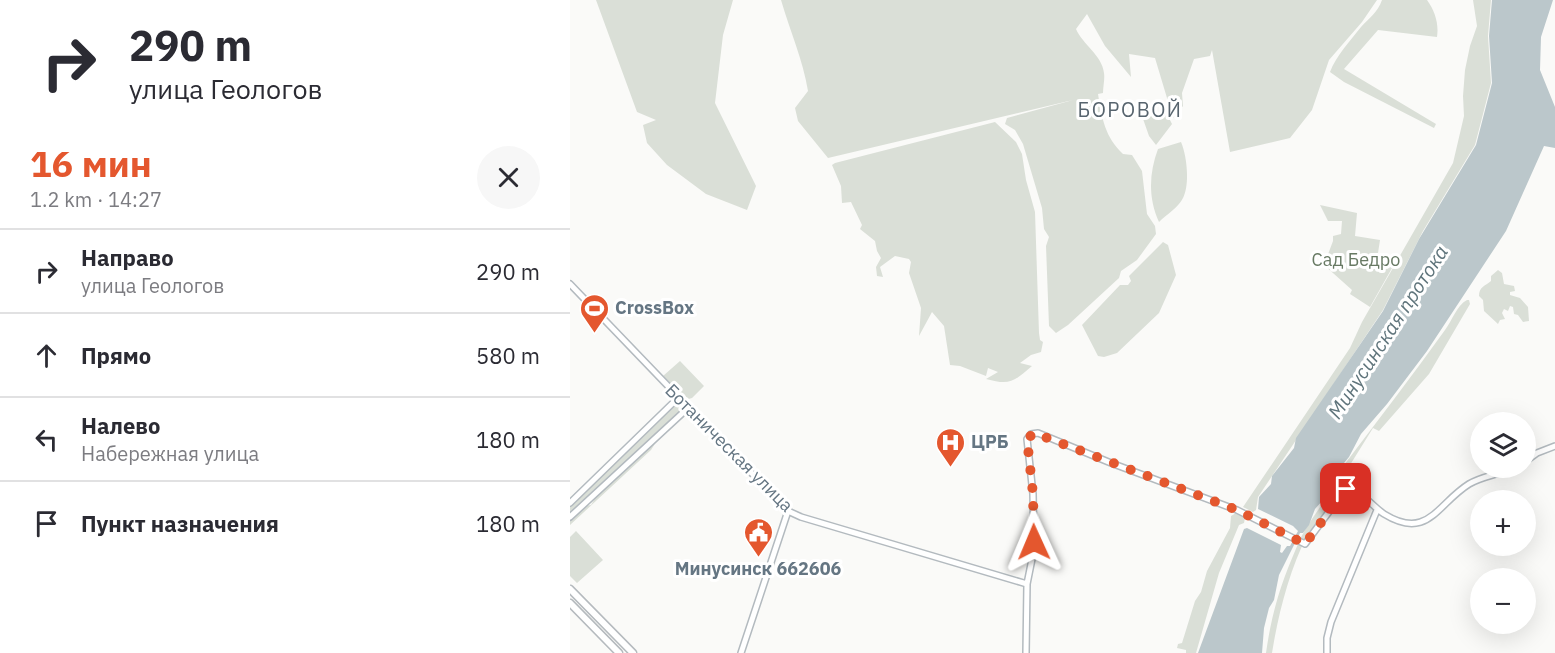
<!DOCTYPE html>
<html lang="ru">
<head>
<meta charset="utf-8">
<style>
	:root { --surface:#fff; --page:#f7f7f7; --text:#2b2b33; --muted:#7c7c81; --line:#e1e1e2; --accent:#e4572e }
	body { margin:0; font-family:"IBM Plex Sans",sans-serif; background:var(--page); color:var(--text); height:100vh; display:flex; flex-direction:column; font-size:22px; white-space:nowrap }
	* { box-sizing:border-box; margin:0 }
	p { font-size:20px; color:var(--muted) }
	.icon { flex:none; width:33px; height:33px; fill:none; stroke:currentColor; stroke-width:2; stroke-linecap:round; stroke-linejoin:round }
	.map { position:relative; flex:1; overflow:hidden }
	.details { display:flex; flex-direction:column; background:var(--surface); width:570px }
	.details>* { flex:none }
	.top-card { background:#fff; color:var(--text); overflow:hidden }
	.controls { position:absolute; left:900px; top:412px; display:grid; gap:12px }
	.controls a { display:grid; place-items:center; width:66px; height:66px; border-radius:50%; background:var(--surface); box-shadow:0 6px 24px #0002; font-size:30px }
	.pin { position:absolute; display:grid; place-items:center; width:51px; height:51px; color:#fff; margin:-26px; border-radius:12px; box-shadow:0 3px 9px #0006 }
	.me { position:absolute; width:66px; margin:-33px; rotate:359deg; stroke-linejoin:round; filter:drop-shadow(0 0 4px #0008) }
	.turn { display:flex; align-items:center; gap:21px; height:126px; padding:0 30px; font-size:27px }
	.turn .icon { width:78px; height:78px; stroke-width:2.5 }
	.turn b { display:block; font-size:42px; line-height:51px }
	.round { display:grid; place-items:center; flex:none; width:63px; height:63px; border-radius:32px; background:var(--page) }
	.head { display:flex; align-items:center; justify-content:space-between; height:102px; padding:0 30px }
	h1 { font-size:36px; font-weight:800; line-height:45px; color:var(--accent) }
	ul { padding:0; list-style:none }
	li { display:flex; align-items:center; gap:18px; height:84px; padding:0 30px; border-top:2px solid var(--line) }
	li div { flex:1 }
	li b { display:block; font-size:22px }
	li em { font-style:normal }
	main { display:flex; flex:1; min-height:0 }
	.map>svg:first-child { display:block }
	.green { fill:#dadfd7 }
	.water { fill:#bbc7cb }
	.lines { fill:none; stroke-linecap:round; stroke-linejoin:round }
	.secondary-casing { stroke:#b3babf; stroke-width:8 }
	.primary-casing { stroke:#b5babe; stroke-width:9 }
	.secondary { stroke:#fff; stroke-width:5 }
	.primary { stroke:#fff; stroke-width:6 }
	.route { stroke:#e4572e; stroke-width:10; stroke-dasharray:0 18 }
	.labels { text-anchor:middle; stroke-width:6; stroke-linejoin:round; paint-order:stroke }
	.park-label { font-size:18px; fill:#687a64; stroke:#fff }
	.poi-label { font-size:18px; font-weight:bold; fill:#657683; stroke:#fff; text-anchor:start }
	.street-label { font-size:18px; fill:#657683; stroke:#fff }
	.neighbourhood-label { font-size:20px; letter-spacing:1.5px; fill:#57646e; stroke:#fff }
	.water-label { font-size:20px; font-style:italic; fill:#60757c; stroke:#fff }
</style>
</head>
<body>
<main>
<section class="details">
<div class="top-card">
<div class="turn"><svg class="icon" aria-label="right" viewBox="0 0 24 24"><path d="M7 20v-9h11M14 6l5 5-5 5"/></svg><div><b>290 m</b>улица Геологов</div></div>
</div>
<div class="head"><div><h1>16 мин</h1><p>1.2 km · 14:27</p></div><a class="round"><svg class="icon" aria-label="close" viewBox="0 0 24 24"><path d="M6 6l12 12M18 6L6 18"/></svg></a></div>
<ul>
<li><svg class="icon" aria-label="right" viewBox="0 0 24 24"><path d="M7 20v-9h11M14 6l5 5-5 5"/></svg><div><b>Направо</b><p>улица Геологов</p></div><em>290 m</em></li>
<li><svg class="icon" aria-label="ahead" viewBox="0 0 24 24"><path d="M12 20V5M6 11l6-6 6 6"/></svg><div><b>Прямо</b></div><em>580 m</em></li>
<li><svg class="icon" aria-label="left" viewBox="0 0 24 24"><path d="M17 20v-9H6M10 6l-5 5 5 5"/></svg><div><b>Налево</b><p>Набережная улица</p></div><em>180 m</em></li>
<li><svg class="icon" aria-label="arrive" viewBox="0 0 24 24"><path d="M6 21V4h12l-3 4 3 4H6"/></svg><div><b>Пункт назначения</b></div><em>180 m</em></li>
</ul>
</section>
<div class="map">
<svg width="985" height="653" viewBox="0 0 985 653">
	<rect width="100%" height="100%" fill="#fafaf8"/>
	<path class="green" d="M26 0H163L153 35 145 103 186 186 177 210 136 194 97 165 77 143 73 125 86 120 67 112Z
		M211 0H807L792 22 759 60 742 110 720 138 660 152 642 50 640 56 624 59 612 93 613 106 603 118 585 58 559 54 561 77 535 46 517 14 506 29C513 45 532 55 534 73 535 79 533 87 533 93L528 94C532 119 535 137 553 154L562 155 572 171 577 214 585 226 586 234 567 260 551 271 549 278 498 325 486 333 479 326 476 246 479 237 474 229 472 208 453 144 445 130 435 124 437 118 503 100 258 158 228 121 225 108 238 91C233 60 220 31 211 0Z
		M812 0H857C865 11 869 24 867 37L808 30 774 69 866 124 864 128 774 82 760 72C766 56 780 41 791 27 799 18 808 12 812 0Z
		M903 0H921L918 36 921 83 905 145 853 231 813 310 688 497 686 510 683 512 673 507 780 348 792 322 883 163 894 116 893 96 895 70 900 46 907 26Z
		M596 112 602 124 586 145 579 136 572 116Z
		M425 122 446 142 452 154 456 180 465 212 469 333 470 340 473 342 471 352 461 355 450 363 462 366C444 381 441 386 416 379L428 372 418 368 416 376 390 366 380 365 374 326 362 312 349 336 351 308 339 273 341 262 339 259 325 256 310 267 313 277 307 276 306 267 311 258 307 251 305 241 290 229 292 225 281 202 272 203 271 186 262 165 265 163Z
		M611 142C617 156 620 184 613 198 609 207 596 215 589 222 578 198 579 173 588 149Z
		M750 205 787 213 785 236 810 240 808 253 826 261 800 307 780 294 782 290 754 265 763 241V236L771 234 772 221H758Z
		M593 242 598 245 606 275 589 313 547 353 534 357 528 356 512 325 550 285H558L561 281 559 276Z
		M928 270 932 273 934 284 944 286 945 291 940 292V295L950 298 958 307 959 321 953 322 948 315 944 314 943 307 940 306 938 311 934 309 932 313 935 319 930 320 928 324 914 311 913 300 909 296C909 287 915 286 921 281V276Z
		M897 300H899L900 304 859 374 809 431 803 428 780 465H774C808 420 842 376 875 330 882 321 887 305 897 300Z
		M110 361 134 386 122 398 115 400 93 376Z
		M108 403 112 405V412L0 516V505Z
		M88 439 81 450 0 525V520L15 506 21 505 26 497Z
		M769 485 774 487 736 541 730 539C740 520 753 504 764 486L767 488Z
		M666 513 675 518 674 523 669 525 649 573 626 653H616V650L607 648 608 644 612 643 625 601 631 592 637 571 660 528 661 516Z
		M6 531 33 560 7 583 0 576V537Z
		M728 544 732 546C717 580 708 616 702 653H696C702 611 711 583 728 544Z"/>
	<path class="water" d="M922 0H983L971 37 970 70 985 107V148L974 146 936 231 857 351 817 404 791 434 779 457 764 475 753 500 745 509 739 525 733 533H730L709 575 704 600 699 608 694 628 692 653H628L674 529 677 528 711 545 710 552 712 553 717 546H720L728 531 723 526 688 509 689 497 701 484 702 476 724 448 726 438 813 311 849 239 906 145 922 83 919 36Z"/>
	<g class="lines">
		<defs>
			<path id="secondary" d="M0 284 218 511 231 517 457 584
				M956 461 967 453 985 446
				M0 503 108 398
				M0 517 118 408
				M171 653 218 511
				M456 653 457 584 464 549 463 494 457 439 461 434 468 433 541 463 667 510 735 544 776 489C789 488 803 507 814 514 858 541 867 504 899 484 912 476 928 475 942 468
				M757 653V638L761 622 807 510"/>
			<path id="primary" d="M0 589 63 653
				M0 603 49 653"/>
		</defs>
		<use href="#secondary" class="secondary-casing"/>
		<use href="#primary" class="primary-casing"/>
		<use href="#secondary" class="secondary"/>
		<use href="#primary" class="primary"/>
	</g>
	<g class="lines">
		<path class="route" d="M464 542 463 494 457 439 464 433 667 510 735 544 776 489"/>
	</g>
	<defs>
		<symbol id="stadium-pin" viewBox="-11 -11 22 30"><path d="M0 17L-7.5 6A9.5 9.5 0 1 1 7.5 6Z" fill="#e4572e" stroke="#fff"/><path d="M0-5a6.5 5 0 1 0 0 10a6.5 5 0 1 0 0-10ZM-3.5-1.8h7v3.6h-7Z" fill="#fff"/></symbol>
		<symbol id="hospital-pin" viewBox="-11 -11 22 30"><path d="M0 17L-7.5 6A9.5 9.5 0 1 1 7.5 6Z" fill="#e4572e" stroke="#fff"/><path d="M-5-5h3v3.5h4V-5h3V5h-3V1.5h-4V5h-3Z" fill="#fff"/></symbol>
		<symbol id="civic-pin" viewBox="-11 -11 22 30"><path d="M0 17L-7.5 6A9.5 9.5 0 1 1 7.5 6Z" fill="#e4572e" stroke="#fff"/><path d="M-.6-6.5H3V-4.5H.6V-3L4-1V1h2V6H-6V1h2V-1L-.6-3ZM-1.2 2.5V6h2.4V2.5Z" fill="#fff"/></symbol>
	</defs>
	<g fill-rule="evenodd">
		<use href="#stadium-pin" x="8" y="292" width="33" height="45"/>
		<use href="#hospital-pin" x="364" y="426" width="33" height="45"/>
		<use href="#civic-pin" x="172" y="516" width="33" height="45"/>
	</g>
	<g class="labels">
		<g class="park-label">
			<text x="786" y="266">Сад Бедро</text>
		</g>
		<g class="poi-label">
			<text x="45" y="314">CrossBox</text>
			<text x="401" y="448">ЦРБ</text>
			<text x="188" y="575" text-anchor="middle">Минусинск 662606</text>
		</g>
		<g class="street-label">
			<text transform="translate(159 448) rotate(45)" y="6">Ботаническая улица</text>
		</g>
		<g class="neighbourhood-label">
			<text x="560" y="117">БОРОВОЙ</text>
		</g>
		<g class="water-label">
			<text transform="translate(818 332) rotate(-57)" y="7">Минусинская протока</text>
		</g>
	</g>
</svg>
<div class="controls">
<a><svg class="icon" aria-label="layers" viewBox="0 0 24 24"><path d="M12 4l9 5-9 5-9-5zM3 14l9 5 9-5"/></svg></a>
<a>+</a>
<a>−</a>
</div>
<div class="pin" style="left:776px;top:489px;background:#d93025"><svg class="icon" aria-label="arrive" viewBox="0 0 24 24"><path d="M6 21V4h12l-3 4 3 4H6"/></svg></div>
<svg class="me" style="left:464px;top:542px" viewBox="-20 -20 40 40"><path d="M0-17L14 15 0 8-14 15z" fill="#e4572e" stroke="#fff" stroke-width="4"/></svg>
</div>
</main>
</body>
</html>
